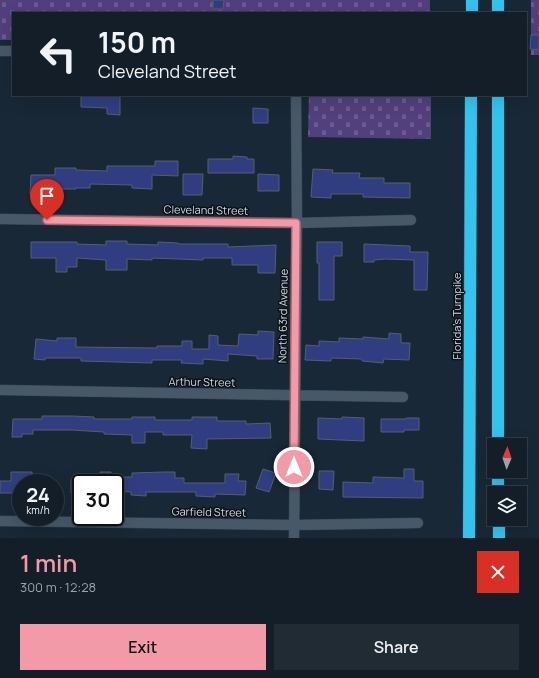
<!DOCTYPE html>
<html lang="en">
<head>
<meta charset="utf-8">
<style>
	:root { --surface:#131e28; --page:#202b34; --text:#f1f3f6; --muted:#9da2a8; --line:#323c45; --accent:#f39aa8 }
	body { margin:0; font-family:Manrope,sans-serif; background:var(--page); color:var(--text); height:100vh; display:flex; flex-direction:column; font-size:15px; white-space:nowrap }
	* { box-sizing:border-box; margin:0 }
	p { font-size:13px; color:var(--muted) }
	.icon { flex:none; width:22px; height:22px; fill:none; stroke:currentColor; stroke-width:2; stroke-linecap:round; stroke-linejoin:round }
	.map { position:relative; height:538px; overflow:hidden }
	.panel { display:flex; flex-direction:column; background:var(--surface); flex:1 }
	.panel>* { flex:none }
	.banner { position:absolute; left:12px; top:12px; width:515px; height:84px; border-radius:0px; box-shadow:0 4px 16px #0002,0 0 0 1px var(--line); background:#131e28; color:var(--text); overflow:hidden }
	.needle { width:26px; rotate:2deg }
	.tools { position:absolute; left:487px; top:438px; display:grid; gap:8px }
	.tools a { display:grid; place-items:center; width:40px; height:40px; border-radius:0px; background:var(--surface); box-shadow:0 4px 16px #0002,0 0 0 1px var(--line); font-size:20px }
	.speed { position:absolute; left:12px; top:474px; display:flex; gap:8px; font-size:20px; font-weight:700; text-align:center }
	.speed>* { display:grid; place-content:center; width:52px; height:52px; border-radius:50%; background:var(--surface); box-shadow:0 4px 16px #0002,0 0 0 1px var(--line); line-height:1 }
	.speed small { font-size:10px; font-weight:400 }
	.speed .limit { border:2px solid #111; border-radius:6px; background:#fff; color:#111 }
	.pin { position:absolute; display:grid; place-items:center; width:34px; height:34px; color:#fff; margin:-41px -17px; border-radius:50% 50% 50% 0; rotate:-45deg; box-shadow:0 0 4px #0007 }
	.pin .icon { rotate:45deg }
	.me { position:absolute; width:44px; margin:-22px; rotate:0deg; stroke-linejoin:round; filter:drop-shadow(0 0 3px #0008) }
	.turn { display:flex; align-items:center; gap:14px; height:84px; padding:0 20px; font-size:18px }
	.turn .icon { width:52px; height:52px; stroke-width:2.5 }
	.turn b { display:block; font-size:28px; line-height:34px }
	.round { display:grid; place-items:center; flex:none; width:42px; height:42px; border-radius:0px; background:var(--page) }
	.summary { display:flex; align-items:center; justify-content:space-between; height:68px; padding:0 20px }
	h1 { font-size:24px; font-weight:600; line-height:30px; color:var(--accent) }
	.primary-button { display:flex; gap:8px; margin-top:auto; padding:8px 20px }
	.primary-button a { flex:1; height:46px; border-radius:0px; background:var(--accent); color:#111; font-size:16px; font-weight:600; line-height:46px; text-align:center }
	.primary-button a+a { background:var(--page); color:var(--text) }
	.map>svg:first-child { display:block }
	.cemetery { fill:url(#cemetery-stones) }
	.building { fill:#303e81; stroke:#565d71 }
	.lines { fill:none; stroke-linecap:round; stroke-linejoin:round }
	.minor-casing { stroke:#394550; stroke-width:11 }
	.motorway-casing { stroke:#394550; stroke-width:13 }
	.minor { stroke:#475868; stroke-width:10 }
	.motorway { stroke:#34c3ed; stroke-width:12 }
	.route-casing { stroke:#9e646d; stroke-width:10 }
	.route { stroke:#f39aa8; stroke-width:7 }
	.labels { text-anchor:middle; stroke-width:3; stroke-linejoin:round; paint-order:stroke }
	.street-label { font-size:11px; fill:#d0dae3; stroke:#0a1117 }
</style>
</head>
<body>
<div class="map">
<svg width="539" height="538" viewBox="0 0 539 538">
	<defs>
		<pattern id="cemetery-stones" width="16" height="16" patternUnits="userSpaceOnUse"><rect width="16" height="16" fill="#523f7d"/><path d="M2 7V4a2 2 0 0 1 4 0v3zM10 15v-3a2 2 0 0 1 4 0v3z" fill="#6a5a8f"/></pattern>
	</defs>
	<rect width="100%" height="100%" fill="#192836"/>
	<path class="cemetery" d="M0 0H430V13H13V40H0Z
		M531 0H539V55H531Z
		M309 95H431V139L308 137Z"/>
	<path class="building" d="M213 0H224L223 9H213Z
		M531 35H539V50L530 49Z
		M81 95H120V115L107 114V108L81 107Z
		M253 108 268 109V123H253Z
		M233 156 247 157V159H254V173H208V159H233Z
		M155 161H178V176L152 175V189L132 188V185L90 184V188H76V189H51V194H30L31 175H55V168H76V170L107 171V166H155Z
		M313 169 333 170 332 173H360L359 178H384V183H410V198L363 197V194H331V198L311 197Z
		M183 174H203L202 195H183Z
		M258 174 279 175V191H258Z
		M106 241H127V244L158 245V242L178 243V244H228V247L276 245 275 273H258V265H232V258H203V260L152 258V260L127 259V270H106V260L77 258V267H67V272H56V258H31V242H77V244L106 245Z
		M317 242H342V256H334V300H319V263H317Z
		M364 244 410 246V252H428L427 290H414V260L385 259 374 260V262H364Z
		M258 331 274 332 273 359H257V356L228 354V361L203 359V364L181 363 182 360H152V363L81 361V358H45V360L34 359 36 339 57 341V338H76V347L157 348V346H182V341H192V349H209V335L218 336V345L238 346 239 334 258 335Z
		M389 333 401 334V343H410L409 360 384 359 383 363 362 361V359L331 358V361L305 360 306 345 319 346V341L339 342V338L363 339V337L389 339Z
		M42 416H73L94 417V419H132V417H155V420H192V417H217V421H246V424L270 423 271 438 207 439V449L191 448 192 435H163V432H145V443H132V435L104 434V432L72 430H33V434H22V437H12L13 419H42Z
		M342 417 364 418V441L318 439V418L342 419Z
		M406 418H419V430H404V432H381V419H406Z
		M263 469 276 473 269 492 256 488Z
		M404 469H414V481H423V498L343 497V482L373 483V477L404 478Z
		M319 471H334L333 490 319 489Z
		M11 472H32V483H21V493H0V481H11Z
		M100 472H111L110 483H100Z
		M164 472H175V478H184V483H225V474H239L238 481H246L245 495 215 494V497L196 496V492H146V496L131 495V492L115 491V477H132V473Z
		M71 480H81V494L71 493Z"/>
	<g class="lines">
		<defs>
			<path id="minor" d="M0 51H13
				M0 219 297 223 411 220
				M0 390 403 397
				M0 521 294 525 418 523
				M294 538 297 223 296 95"/>
			<path id="motorway" d="M498 0V13
				M472 13V0
				M498 95V445
				M498 471V493
				M499 519V538
				M469 538 471 95"/>
		</defs>
		<use href="#minor" class="minor-casing"/>
		<use href="#motorway" class="motorway-casing"/>
		<use href="#minor" class="minor"/>
		<use href="#motorway" class="motorway"/>
	</g>
	<g class="lines">
		<defs>
			<path id="route" d="M47 220 296 223 294 467"/>
		</defs>
		<use href="#route" class="route-casing"/>
		<use href="#route" class="route"/>
	</g>
	<g class="labels">
		<g class="street-label">
			<text transform="translate(206 210) rotate(1)" y="4">Cleveland Street</text>
			<text transform="translate(283 316) rotate(-89)" y="4">North 63rd Avenue</text>
			<text transform="translate(457 316) rotate(-90)" y="4">Florida's Turnpike</text>
			<text transform="translate(202 382) rotate(1)" y="4">Arthur Street</text>
			<text transform="translate(209 512) rotate(1)" y="4">Garfield Street</text>
		</g>
	</g>
</svg>
<div class="tools">
<a><svg class="needle" viewBox="-14 -14 28 28"><path d="M0-13l5 13h-10z" fill="#e53935"/><path d="M0 13l5-13h-10z" fill="#9da2a8"/></svg></a>
<a><svg class="icon" aria-label="layers" viewBox="0 0 24 24"><path d="M12 4l9 5-9 5-9-5zM3 14l9 5 9-5"/></svg></a>
</div>
<div class="speed"><div>24<small>km/h</small></div><div class="limit">30</div></div>
<div class="pin" style="left:47px;top:220px;background:#d93025"><svg class="icon" aria-label="arrive" viewBox="0 0 24 24"><path d="M6 21V4h12l-3 4 3 4H6"/></svg></div>
<svg class="me" style="left:294px;top:467px" viewBox="-20 -20 40 40"><circle r="17" fill="#f39aa8" stroke="#fff" stroke-width="3"/><path d="M0-11L8 9 0 5-8 9z" fill="#fff"/></svg>
<div class="banner">
<div class="turn"><svg class="icon" aria-label="left" viewBox="0 0 24 24"><path d="M17 20v-9H6M10 6l-5 5 5 5"/></svg><div><b>150 m</b>Cleveland Street</div></div>
</div>
</div>
<section class="panel">
<div class="summary"><div><h1>1 min</h1><p>300 m · 12:28</p></div><a class="round" style="background:#d93025;color:#fff"><svg class="icon" aria-label="close" viewBox="0 0 24 24"><path d="M6 6l12 12M18 6L6 18"/></svg></a></div>
<div class="primary-button"><a>Exit</a><a>Share</a></div>
</section>
</body>
</html>
